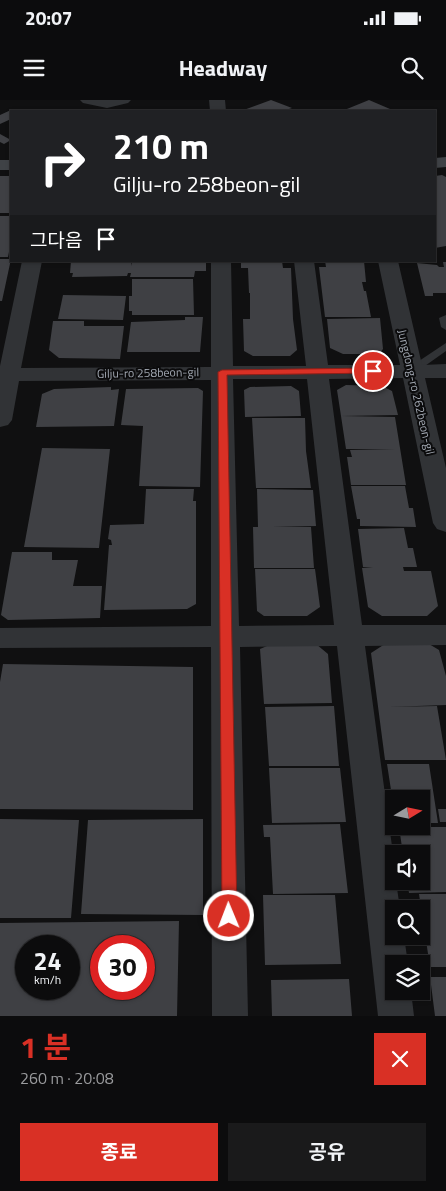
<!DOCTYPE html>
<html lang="ko">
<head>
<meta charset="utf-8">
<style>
	:root { --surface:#0c0c0d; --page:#1a1a1b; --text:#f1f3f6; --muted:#9a9b9d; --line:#2c2c2e; --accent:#d93025 }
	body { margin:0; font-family:"Titillium Web","Noto Sans KR",sans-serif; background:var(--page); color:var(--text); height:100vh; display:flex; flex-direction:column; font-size:19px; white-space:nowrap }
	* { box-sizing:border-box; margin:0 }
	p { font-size:16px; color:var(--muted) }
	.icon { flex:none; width:28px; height:28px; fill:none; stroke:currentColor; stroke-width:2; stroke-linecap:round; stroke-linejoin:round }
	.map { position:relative; height:916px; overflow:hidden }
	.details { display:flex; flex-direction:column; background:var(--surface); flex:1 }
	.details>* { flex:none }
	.top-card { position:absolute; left:10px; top:10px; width:426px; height:152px; border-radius:0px; box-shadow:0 1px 4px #0004,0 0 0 1px var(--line); background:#202124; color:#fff; overflow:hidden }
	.needle { width:32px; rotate:80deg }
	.tools { position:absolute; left:385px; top:690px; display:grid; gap:10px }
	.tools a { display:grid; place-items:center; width:45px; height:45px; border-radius:0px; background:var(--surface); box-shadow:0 1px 4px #0004,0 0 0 1px var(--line); font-size:25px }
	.speed { position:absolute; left:15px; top:835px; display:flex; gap:10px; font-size:25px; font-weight:700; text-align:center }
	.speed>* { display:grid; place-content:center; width:65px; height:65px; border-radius:50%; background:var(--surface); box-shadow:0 1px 4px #0004,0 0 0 1px var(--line); line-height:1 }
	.speed small { font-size:12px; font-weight:400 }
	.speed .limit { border:8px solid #d22; background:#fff; color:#111 }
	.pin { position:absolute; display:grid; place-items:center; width:42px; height:42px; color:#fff; margin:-21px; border:2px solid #fff; border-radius:50%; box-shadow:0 1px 5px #0007 }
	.me { position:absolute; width:55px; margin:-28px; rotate:359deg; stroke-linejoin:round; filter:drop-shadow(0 0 4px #0008) }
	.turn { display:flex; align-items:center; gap:18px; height:105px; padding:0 20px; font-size:22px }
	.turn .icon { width:65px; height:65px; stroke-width:2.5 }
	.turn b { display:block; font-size:35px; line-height:42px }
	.then { display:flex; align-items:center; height:48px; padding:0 20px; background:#0003; gap:10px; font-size:19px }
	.round { display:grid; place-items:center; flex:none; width:52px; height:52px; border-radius:0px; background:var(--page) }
	.headline { display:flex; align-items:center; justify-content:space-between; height:85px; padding:0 20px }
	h1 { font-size:30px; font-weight:700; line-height:38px; color:var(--accent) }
	.primary-button { display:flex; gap:10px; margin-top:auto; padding:10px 20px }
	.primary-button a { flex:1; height:58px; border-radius:0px; background:var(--accent); color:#fff; font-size:20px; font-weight:700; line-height:58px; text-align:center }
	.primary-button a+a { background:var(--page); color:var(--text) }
	.status { display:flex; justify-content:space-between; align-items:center; height:35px; padding:0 25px; background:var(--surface); direction:ltr }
	.status svg { height:14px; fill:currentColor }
	header { display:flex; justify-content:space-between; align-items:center; height:65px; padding:0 20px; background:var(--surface); font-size:22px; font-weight:700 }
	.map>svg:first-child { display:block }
	.building { fill:#3f4044; fill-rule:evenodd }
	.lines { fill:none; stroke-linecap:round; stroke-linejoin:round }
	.lane { fill:#313336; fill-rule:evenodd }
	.street { fill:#313336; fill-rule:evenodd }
	.secondary { fill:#3f4246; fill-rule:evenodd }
	.route { fill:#d93025; stroke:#8d1f18 }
	.labels { text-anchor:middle; stroke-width:4; stroke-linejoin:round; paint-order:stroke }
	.street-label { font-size:12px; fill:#a2a8b2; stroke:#0b0b0c }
</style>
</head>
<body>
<div class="status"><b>20:07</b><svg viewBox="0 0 49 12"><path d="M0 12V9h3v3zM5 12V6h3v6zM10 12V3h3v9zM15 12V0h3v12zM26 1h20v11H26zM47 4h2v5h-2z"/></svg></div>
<header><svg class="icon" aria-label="menu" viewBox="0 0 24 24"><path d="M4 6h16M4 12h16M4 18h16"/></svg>Headway<svg class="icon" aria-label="search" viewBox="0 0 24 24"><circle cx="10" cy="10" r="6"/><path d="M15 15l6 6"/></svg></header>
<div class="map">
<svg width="446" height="916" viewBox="0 0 446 916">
	<rect width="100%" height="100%" fill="#101011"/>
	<path class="building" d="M271 0 292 8 283 11H241Z
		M369 0 390 9 384 11H342Z
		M11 10V19L0 24V15Z
		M0 34 11 40 4 44 0 42Z
		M442 75 446 77V146L435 148V76Z
		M0 76H11V113H0Z
		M0 116H11V142L8 157H0Z
		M0 159H11L2 201H0Z
		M71 161H131L132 166V161H206V171H195L194 177H130L131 173H128L127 176 72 177 73 173H70Z
		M241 161H282L283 168H291L293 219 297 250 290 256H253L244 251 243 219H250V193H249L248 168H241Z
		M325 161H364L366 182H362L364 191H366L371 217H325L319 167H326Z
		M443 162H446V193H433V196H425L417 163 437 165 439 167H444Z
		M132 179H193L194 215H132V211H129V196H132Z
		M63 195 126 196 123 220 58 219Z
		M185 217H203L200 252H127L131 222 185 220Z
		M380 218 383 249 379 254H343L330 248 327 219Z
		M53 221H84V226H124L120 259 59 258 49 250Z
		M346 285 382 286 392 291 398 315 341 316 337 290Z
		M291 286 299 291 301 316 245 317 244 290 250 287Z
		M111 287V290L119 289 114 326 36 327 42 294 54 289Z
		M198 288 203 291 200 387 139 386 143 326 121 325 126 289Z
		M341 316 395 317 406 385H351L347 357H352L350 350 395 349H346Z
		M252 318H305L306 351 311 388H256Z
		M42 348 110 349 99 448 24 447Z
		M351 386H405L409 408H413L416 427 360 426V419H357Z
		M146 389H194L193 401H196V504L187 509 104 510 109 445H112L111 440 108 439 110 425 144 424Z
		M257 389 313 390 316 426 272 427H311L314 468H254L253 427H258Z
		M404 428 408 448H413L417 467H403L404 471H431L438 506 427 516H382L368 507 362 468 373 467H363L358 429Z
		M12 452H52V460H78L73 486H102L100 518 8 520 1 515Z
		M255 469H315L320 507 307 516H264L257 511Z
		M424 541 439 550 446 576V605L388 607 437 606 446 660H385L371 553 388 542Z
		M316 544 328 554 332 603 264 604 260 549 267 546Z
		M3 564 193 567V710L0 709V582Z
		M334 606 339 666H269L265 607Z
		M387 664H429L438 723H421V699H394L393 703Z
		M269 668H340L346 722 272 723Z
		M438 709H446V722H440Z
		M0 719 79 720 71 818H0Z
		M203 719V815L81 814 88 720Z
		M340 724 348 793 273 794 270 737H264L263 725Z
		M399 727H446V792L409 793 407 781H421V754H403Z
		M419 794H446V867H430Z
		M263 795H335L341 864 265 865Z
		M179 821 177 916H0V823ZM26 846H69V889H26ZM101 846H144V889H101Z
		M430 877H446V916H435Z
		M349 879 352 916H272L271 880Z"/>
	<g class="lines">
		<path class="lane" d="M446 215V230L441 227 439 218Z
			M446 243V251L415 273H407L406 271 407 269Z"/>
		<path class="street" d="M80 0H131L128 3 107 8 83 3Z
			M209 0H225L226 11H210Z
			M22 161H42L21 268 211 267V161H231L233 266H306L294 161H314L328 265H400L378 161H398L422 265 446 264V278H425L446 368V432L437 429 433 423 403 278 329 279 362 525H446V545L365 546 394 761V781H396L400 809H394V836H404L408 864H394V891H411L414 916H378L337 546 240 547 248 916H212L211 547 0 548V528L211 526V280L19 281 12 320 8 325 0 327V266ZM233 279H307L334 525 239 526Z"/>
		<path class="secondary" d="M446 57V67L435 68V58Z
			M0 60H11V70H0Z"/>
	</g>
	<path class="route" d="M373 268 378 271 376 273 227 275 237 816 235 821 229 823 224 821 222 816 218 272 222 270Z"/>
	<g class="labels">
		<g class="street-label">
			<text transform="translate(148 273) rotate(-1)" y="4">Gilju-ro 258beon-gil</text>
			<text transform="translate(416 292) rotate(77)" y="4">Jungdong-ro 262beon-gil</text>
		</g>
	</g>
</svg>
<div class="tools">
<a><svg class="needle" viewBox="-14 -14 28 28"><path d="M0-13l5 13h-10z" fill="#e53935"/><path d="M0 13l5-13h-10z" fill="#9a9b9d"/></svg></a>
<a><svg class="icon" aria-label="sound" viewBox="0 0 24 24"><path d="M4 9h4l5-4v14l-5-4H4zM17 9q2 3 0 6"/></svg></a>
<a><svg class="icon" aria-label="search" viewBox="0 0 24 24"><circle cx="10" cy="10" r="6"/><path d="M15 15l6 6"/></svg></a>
<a><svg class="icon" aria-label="layers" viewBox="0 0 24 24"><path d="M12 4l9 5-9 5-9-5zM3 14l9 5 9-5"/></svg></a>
</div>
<div class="speed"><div>24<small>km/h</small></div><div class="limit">30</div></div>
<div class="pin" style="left:373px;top:271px;background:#d93025"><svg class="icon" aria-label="arrive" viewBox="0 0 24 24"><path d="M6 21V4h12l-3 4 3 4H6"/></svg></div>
<svg class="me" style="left:229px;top:816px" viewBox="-20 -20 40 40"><circle r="17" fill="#d93025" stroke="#fff" stroke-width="3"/><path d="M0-11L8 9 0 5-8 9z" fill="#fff"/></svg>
<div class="top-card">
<div class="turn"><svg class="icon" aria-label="right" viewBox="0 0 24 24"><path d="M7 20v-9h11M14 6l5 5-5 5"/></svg><div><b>210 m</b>Gilju-ro 258beon-gil</div></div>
<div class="then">그다음<svg class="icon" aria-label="arrive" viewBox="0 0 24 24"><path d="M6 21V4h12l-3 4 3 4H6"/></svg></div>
</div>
</div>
<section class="details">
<div class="headline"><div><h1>1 분</h1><p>260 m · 20:08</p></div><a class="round" style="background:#d93025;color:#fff"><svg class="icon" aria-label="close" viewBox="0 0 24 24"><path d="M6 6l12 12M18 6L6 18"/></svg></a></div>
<div class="primary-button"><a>종료</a><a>공유</a></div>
</section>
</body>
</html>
